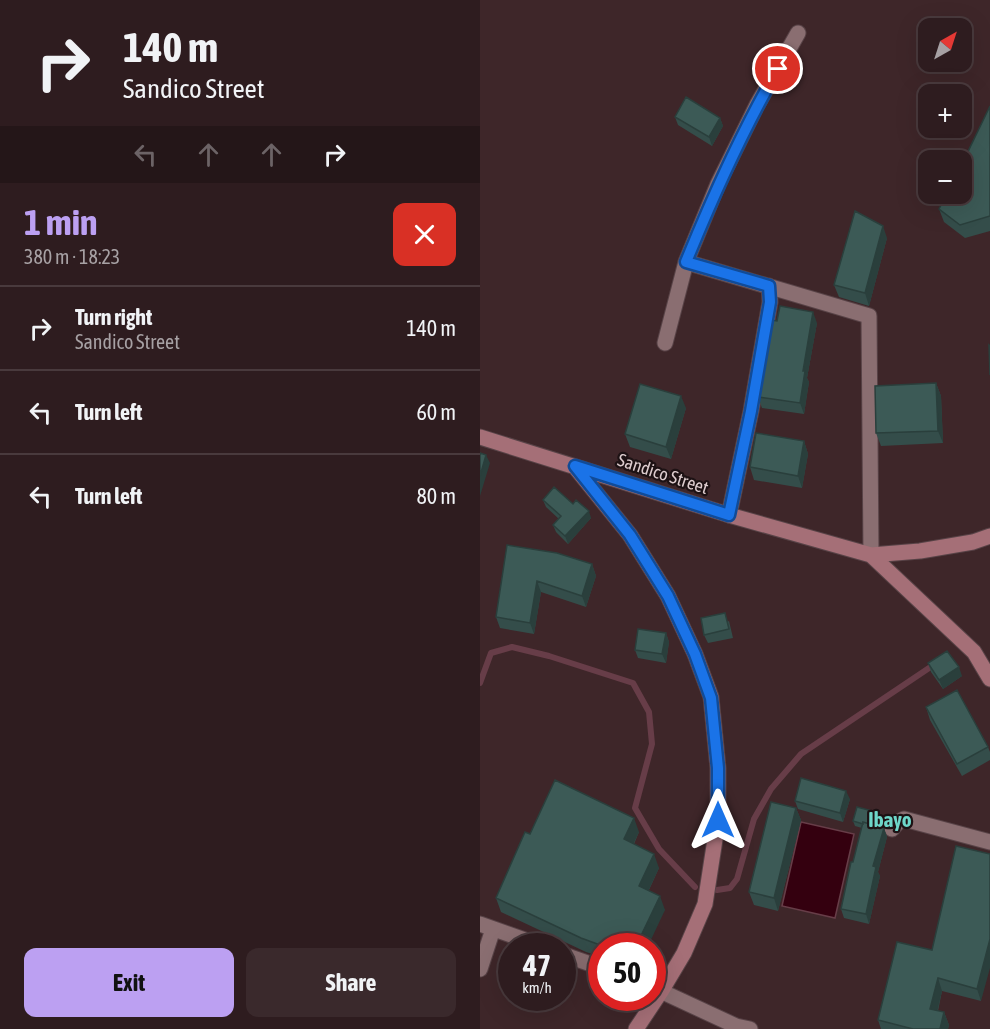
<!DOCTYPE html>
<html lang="en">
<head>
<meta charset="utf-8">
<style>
	:root { --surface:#2e1c1f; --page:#3a292c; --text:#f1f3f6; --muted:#a7a1a4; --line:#493a3d; --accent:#bca0f2 }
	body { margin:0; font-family:"Asap Condensed",sans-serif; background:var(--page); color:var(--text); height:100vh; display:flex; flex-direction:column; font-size:22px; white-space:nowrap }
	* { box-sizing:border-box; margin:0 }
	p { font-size:20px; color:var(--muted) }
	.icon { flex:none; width:33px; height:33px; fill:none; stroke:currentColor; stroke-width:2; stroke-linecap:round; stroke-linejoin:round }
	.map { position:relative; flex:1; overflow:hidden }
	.side { display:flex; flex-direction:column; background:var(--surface); width:480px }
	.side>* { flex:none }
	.top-card { background:#2e1c1f; color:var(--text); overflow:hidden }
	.needle { width:39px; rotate:39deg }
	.fabs { position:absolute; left:438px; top:18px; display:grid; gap:12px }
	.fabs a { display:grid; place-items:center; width:54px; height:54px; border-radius:12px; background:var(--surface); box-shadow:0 6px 24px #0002,0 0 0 2px var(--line); font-size:30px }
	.speed { position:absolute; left:18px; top:933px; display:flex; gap:12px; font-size:30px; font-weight:700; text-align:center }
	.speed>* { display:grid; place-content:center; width:78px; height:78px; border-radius:50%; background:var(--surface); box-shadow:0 6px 24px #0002,0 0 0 2px var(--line); line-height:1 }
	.speed small { font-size:15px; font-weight:400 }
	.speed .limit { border:9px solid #d22; background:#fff; color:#111 }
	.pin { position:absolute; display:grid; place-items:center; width:51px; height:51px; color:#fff; margin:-26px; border:3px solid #fff; border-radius:50%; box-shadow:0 2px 6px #0007 }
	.me { position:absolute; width:66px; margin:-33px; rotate:0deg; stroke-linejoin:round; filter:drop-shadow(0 0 4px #0008) }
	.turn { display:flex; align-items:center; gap:21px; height:126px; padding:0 24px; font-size:27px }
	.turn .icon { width:78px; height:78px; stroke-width:2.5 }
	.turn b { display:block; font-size:42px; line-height:51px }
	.lanes { display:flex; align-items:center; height:57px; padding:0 24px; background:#0003; justify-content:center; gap:30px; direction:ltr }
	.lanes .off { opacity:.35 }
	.round { display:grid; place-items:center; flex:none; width:63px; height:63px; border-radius:12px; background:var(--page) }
	.overview { display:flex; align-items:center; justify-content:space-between; height:102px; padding:0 24px }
	h1 { font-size:36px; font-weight:700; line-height:45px; color:var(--accent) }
	.action { display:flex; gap:12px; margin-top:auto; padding:12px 24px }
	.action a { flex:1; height:69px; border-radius:12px; background:var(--accent); color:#111; font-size:24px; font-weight:700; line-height:69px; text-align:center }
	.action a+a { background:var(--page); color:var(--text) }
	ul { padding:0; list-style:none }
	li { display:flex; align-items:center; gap:18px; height:84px; padding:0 24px; border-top:2px solid var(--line) }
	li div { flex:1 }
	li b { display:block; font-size:22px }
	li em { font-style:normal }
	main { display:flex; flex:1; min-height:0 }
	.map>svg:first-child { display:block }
	.water { fill:#34000f; stroke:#673d48; stroke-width:1.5 }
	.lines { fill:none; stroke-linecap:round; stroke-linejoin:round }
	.stream { stroke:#673d48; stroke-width:6 }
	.minor-casing { stroke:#584347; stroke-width:17 }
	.secondary-casing { stroke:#584347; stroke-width:17 }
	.minor { stroke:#8a6e71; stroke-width:15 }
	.secondary { stroke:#a56f77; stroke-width:15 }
	.wall { fill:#344d4a }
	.shaded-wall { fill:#2a3f3c }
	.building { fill:#3c5a56; stroke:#2a3f3c; stroke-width:1.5 }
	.route-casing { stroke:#114b97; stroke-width:15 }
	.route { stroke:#1a73e8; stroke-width:10 }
	.labels { text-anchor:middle; stroke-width:4.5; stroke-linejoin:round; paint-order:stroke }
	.street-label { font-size:18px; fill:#ddccce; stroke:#1d1214 }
	.quarter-label { font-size:21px; font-weight:bold; fill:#6ed6c9; stroke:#1d1214 }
</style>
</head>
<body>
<main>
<section class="side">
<div class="top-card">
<div class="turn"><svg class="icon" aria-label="right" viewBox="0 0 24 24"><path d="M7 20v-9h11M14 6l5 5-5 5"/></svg><div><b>140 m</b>Sandico Street</div></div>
<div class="lanes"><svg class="icon off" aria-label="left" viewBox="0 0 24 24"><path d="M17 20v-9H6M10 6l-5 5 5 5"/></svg><svg class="icon off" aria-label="ahead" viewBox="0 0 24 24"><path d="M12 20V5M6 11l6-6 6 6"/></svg><svg class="icon off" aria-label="ahead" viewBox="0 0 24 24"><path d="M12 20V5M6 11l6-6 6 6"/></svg><svg class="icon" aria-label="right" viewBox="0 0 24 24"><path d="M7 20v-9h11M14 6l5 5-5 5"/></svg></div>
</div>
<div class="overview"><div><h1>1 min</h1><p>380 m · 18:23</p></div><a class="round" style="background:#d93025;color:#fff"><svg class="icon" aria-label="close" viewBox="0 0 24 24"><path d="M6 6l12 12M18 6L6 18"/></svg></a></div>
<ul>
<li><svg class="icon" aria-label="right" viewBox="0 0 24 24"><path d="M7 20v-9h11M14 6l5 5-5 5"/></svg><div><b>Turn right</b><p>Sandico Street</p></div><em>140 m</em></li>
<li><svg class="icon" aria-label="left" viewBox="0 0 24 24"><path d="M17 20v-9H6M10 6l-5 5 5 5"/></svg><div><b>Turn left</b></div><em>60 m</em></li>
<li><svg class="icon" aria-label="left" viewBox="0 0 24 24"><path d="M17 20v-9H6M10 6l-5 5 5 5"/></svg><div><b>Turn left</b></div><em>80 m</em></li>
</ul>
<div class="action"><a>Exit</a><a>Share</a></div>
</section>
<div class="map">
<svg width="510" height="1029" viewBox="0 0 510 1029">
	<rect width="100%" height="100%" fill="#3e2629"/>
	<path class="water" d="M321 822 374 834 355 918 302 906Z"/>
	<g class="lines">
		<path class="stream" d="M0 683 11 653 32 647 69 656 153 683 169 712 172 744 155 808 179 849 215 887
			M237 890 250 888 257 879 274 819 291 789 321 754 455 664"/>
		<defs>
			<path id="minor" d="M206 262 389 316 391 555
				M185 343 206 262 238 184 277 105 318 33
				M249 515 271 411 290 302 289 286
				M412 829 418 822 424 819 510 842
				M0 924 62 946
				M82 954 122 968
				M0 969 13 929
				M172 987 256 1026 270 1029"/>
			<path id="secondary" d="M0 437 249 515 391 555 440 551 493 542 510 536
				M95 467 150 535 188 596 215 654 231 697 238 768V820L225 904 204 953 182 990 156 1029
				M391 555 494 652 510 679"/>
		</defs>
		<use href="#minor" class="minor-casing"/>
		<use href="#secondary" class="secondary-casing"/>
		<use href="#minor" class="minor"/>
		<use href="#secondary" class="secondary"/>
	</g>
	<path class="wall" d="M510 106V231L485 238 464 222 459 209Z
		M195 117 240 118 243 126 232 146 198 125Z
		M407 238 389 306 359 297 354 285Z
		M297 321 337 323 327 378 329 382 324 414 282 408 278 397Z
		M456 383 461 396 463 443 401 446 396 433Z
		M206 408 191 459 150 447 145 434Z
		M324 441 328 454 322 488 274 480 270 467Z
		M63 500 93 504 111 518 88 544 76 532 73 525 79 519 66 507Z
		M27 545 112 564 116 576 106 607 61 592 54 634 20 628 16 617Z
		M249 621 253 638 228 643 224 635Z
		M186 633 189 642 186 663 158 658 155 650Z
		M448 663 482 676 463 689 451 672Z
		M446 707 508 747 510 752V760L482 776 450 720Z
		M370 799 363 822 318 809 315 801Z
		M316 808 321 820 298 911 274 905 269 892Z
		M398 817 396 825 404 828 407 837 398 872 400 876 389 924 364 918 361 909 382 828 375 826 373 821Z
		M159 832 154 844 179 868 169 890 185 910 122 946V957L106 952 21 912 16 898 50 834Z
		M476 846 501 1001 462 991 458 1011 464 1012 469 1025 468 1029H401L398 1020 452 950Z"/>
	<path class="shaded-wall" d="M240 118 243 126 232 146 229 137Z
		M403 226 407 238 389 306 385 293Z
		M333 312 337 323 327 378 329 382 324 414 320 403 323 371Z
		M456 383 461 396 463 443 458 431Z
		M201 396 206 408 191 459 186 447Z
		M324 441 328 454 322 488 318 476Z
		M6 455 10 463 0 496V476Z
		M109 511 111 518 88 544 85 536Z
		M112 564 116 576 106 607 102 596Z
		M57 581 61 592 54 634 50 623Z
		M186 633 189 642 186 663 182 654Z
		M479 667 482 676 463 689 459 680Z
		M366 791 370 799 363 822 360 813Z
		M316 808 321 820 298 911 294 898Z
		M396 812 398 817 394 831 393 826Z
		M154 818 159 832 149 853 144 839Z
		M404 828 407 837 398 872 400 876 389 924 386 914 393 866Z
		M174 854 179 868 164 900 159 886Z
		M180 896 185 910 168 946H156Z
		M510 939V968L501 1001 497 989Z
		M458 978 462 991 455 1021 450 1009Z
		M464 1012 469 1025 468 1029H460Z"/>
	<path class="building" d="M206 97 240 118 229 137 195 117Z
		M510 106V216L480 225 459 209 467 194H482V164Z
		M375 211 403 226 385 293 354 285Z
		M300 306 333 312 323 371H325L320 403 278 397 291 320 297 321Z
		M509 345 510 346V375Z
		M456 383 458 431 396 433 395 386Z
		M160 384 201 396 186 447 145 434Z
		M276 433 324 441 318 476 270 467Z
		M0 453 6 455 0 476Z
		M74 487 93 504 96 500 109 511 85 536 73 525 81 516 63 500Z
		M27 545 77 553 112 564 102 596 57 581 50 623 16 617Z
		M245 613 249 629 224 635 221 618Z
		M158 629 186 633 182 654 155 650Z
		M467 651 479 667 459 680 448 663Z
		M477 690 508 747 477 764 446 707Z
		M321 778 366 791 360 813 315 801Z
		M75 780 154 818 144 839 174 854 159 886 180 896 156 946H122L120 945 101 938 16 898 45 832 50 834Z
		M291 802 316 808 294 898 269 892Z
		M377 807 396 812 393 825 383 822V824L373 821Z
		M383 822 404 828 393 866 396 867 386 914 361 909 371 862H373Z
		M476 846 510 854V939L497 989 458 978 450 1009 464 1012 460 1029H433L398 1020 417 942 452 950Z"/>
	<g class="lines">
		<defs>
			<path id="route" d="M238 820V768L231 698 215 654 188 596 150 535 95 466 249 515 271 411 290 302 289 286 206 262C233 196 262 131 298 69"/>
		</defs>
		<use href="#route" class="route-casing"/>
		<use href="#route" class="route"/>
	</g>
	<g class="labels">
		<g class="street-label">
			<text transform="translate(183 474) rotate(18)" y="6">Sandico Street</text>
		</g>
		<g class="quarter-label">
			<text x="410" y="827">Ibayo</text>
		</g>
	</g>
</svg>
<div class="fabs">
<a><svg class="needle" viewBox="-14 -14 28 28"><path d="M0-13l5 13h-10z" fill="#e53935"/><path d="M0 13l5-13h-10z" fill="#a7a1a4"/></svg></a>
<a>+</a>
<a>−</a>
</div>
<div class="speed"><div>47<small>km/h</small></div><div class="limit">50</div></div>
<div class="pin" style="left:298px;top:69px;background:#d93025"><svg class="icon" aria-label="arrive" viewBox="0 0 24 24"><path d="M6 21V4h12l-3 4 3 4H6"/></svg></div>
<svg class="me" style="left:238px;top:820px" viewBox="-20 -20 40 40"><path d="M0-17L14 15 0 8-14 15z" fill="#1a73e8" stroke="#fff" stroke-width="4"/></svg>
</div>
</main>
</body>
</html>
